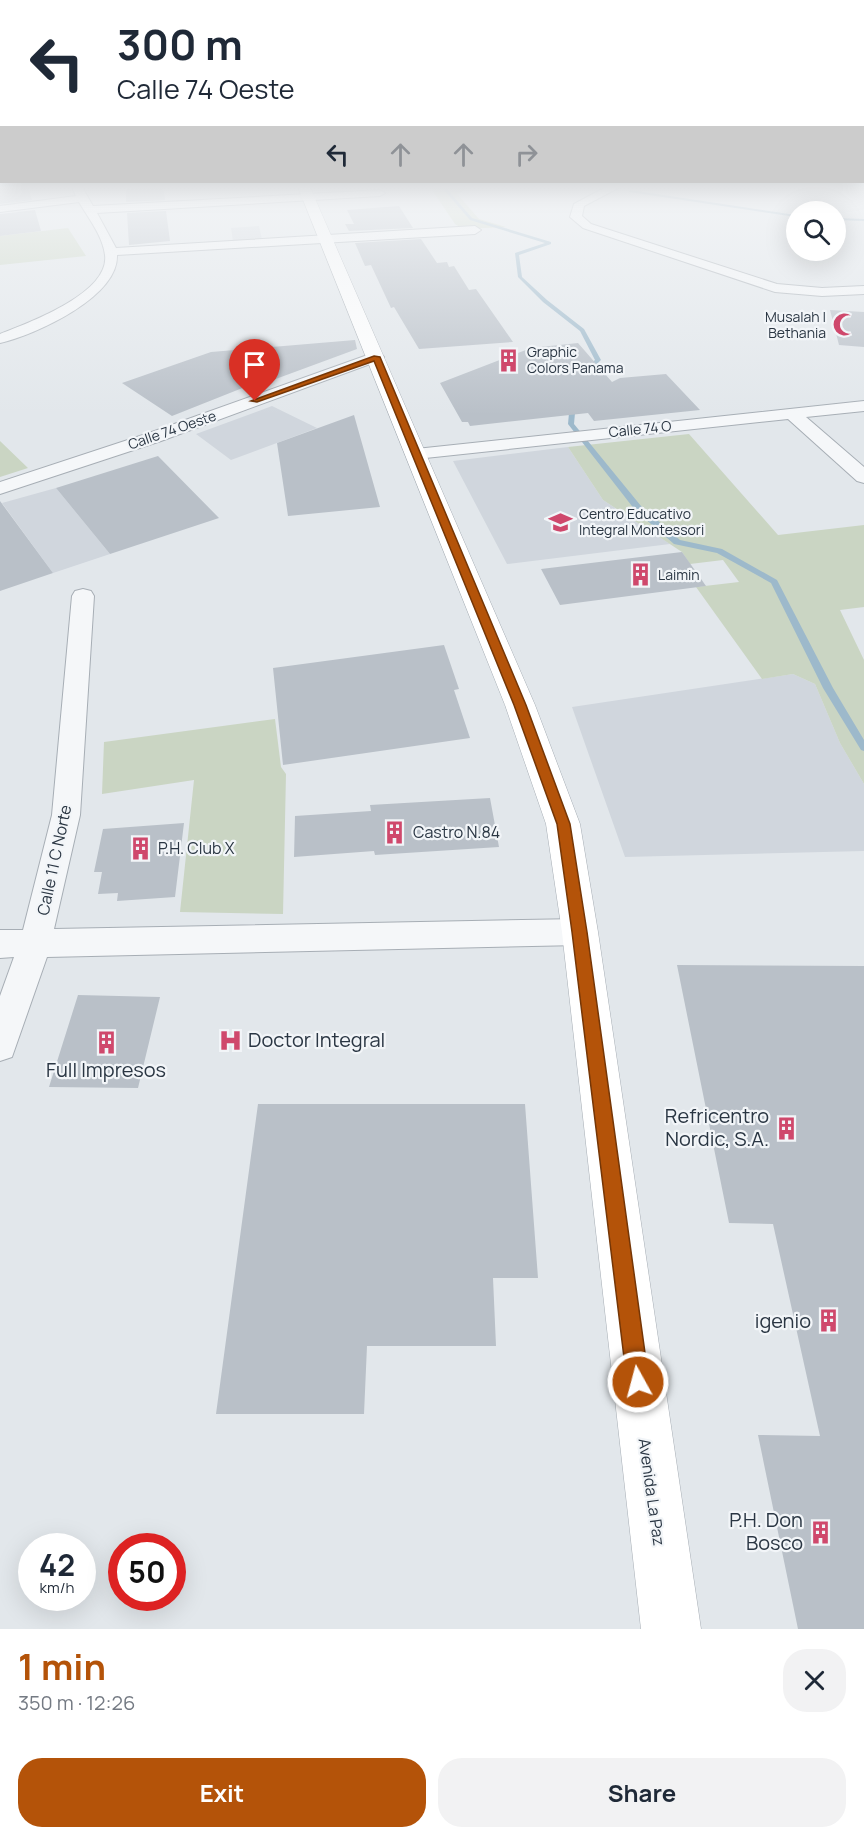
<!DOCTYPE html>
<html lang="en">
<head>
<meta charset="utf-8">
<style>
	:root { --surface:#fff; --page:#f2f2f3; --text:#1f2937; --muted:#747a83; --accent:#b45309 }
	body { margin:0; font-family:Manrope,sans-serif; background:var(--page); color:var(--text); height:100vh; display:flex; flex-direction:column; font-size:22px; white-space:nowrap }
	* { box-sizing:border-box; margin:0 }
	p { font-size:20px; color:var(--muted) }
	.icon { flex:none; width:33px; height:33px; fill:none; stroke:currentColor; stroke-width:2; stroke-linecap:round; stroke-linejoin:round }
	.map { position:relative; height:1629px; overflow:hidden }
	.sheet { display:flex; flex-direction:column; background:var(--surface); flex:1 }
	.sheet>* { flex:none }
	.hud { position:absolute; left:0px; top:0px; width:864px; height:183px; box-shadow:0 6px 24px #0002; background:#fff; color:var(--text); overflow:hidden }
	.fabs { position:absolute; left:786px; top:201px; display:grid; gap:12px }
	.fabs a { display:grid; place-items:center; width:60px; height:60px; border-radius:50%; background:var(--surface); box-shadow:0 6px 24px #0002; font-size:30px }
	.speed { position:absolute; left:18px; top:1533px; display:flex; gap:12px; font-size:30px; font-weight:700; text-align:center }
	.speed>* { display:grid; place-content:center; width:78px; height:78px; border-radius:50%; background:var(--surface); box-shadow:0 6px 24px #0002; line-height:1 }
	.speed small { font-size:15px; font-weight:400 }
	.speed .limit { border:9px solid #d22; background:#fff; color:#111 }
	.pin { position:absolute; display:grid; place-items:center; width:51px; height:51px; color:#fff; margin:-62px -26px; border-radius:50% 50% 50% 0; rotate:-45deg; box-shadow:0 0 6px #0007 }
	.pin .icon { rotate:45deg }
	.me { position:absolute; width:66px; margin:-33px; rotate:353deg; stroke-linejoin:round; filter:drop-shadow(0 0 4px #0008) }
	.turn { display:flex; align-items:center; gap:21px; height:126px; padding:0 18px; font-size:27px }
	.turn .icon { width:78px; height:78px; stroke-width:2.5 }
	.turn b { display:block; font-size:42px; line-height:51px }
	.lanes { display:flex; align-items:center; height:57px; padding:0 18px; background:#0003; justify-content:center; gap:30px; direction:ltr }
	.lanes .off { opacity:.35 }
	.round { display:grid; place-items:center; flex:none; width:63px; height:63px; border-radius:24px; background:var(--page) }
	.head { display:flex; align-items:center; justify-content:space-between; height:102px; padding:0 18px }
	h1 { font-size:36px; font-weight:700; line-height:45px; color:var(--accent) }
	.primary-button { display:flex; gap:12px; margin-top:auto; padding:12px 18px }
	.primary-button a { flex:1; height:69px; border-radius:24px; background:var(--accent); color:#fff; font-size:24px; font-weight:700; line-height:69px; text-align:center }
	.primary-button a+a { background:var(--page); color:var(--text) }
	.map>svg:first-child { display:block }
	.built { fill:#d0d6dd }
	.green { fill:#cad5c3 }
	.lines { fill:none; stroke-linecap:round; stroke-linejoin:round }
	.stream { fill:#9db9cb; fill-rule:evenodd }
	.building { fill:#b9c0c8 }
	.minor-casing { stroke:#a7aeb5; stroke-width:2 }
	.secondary-casing { stroke:#a7aeb5; stroke-width:1 }
	.minor { fill:#f5f7f9; fill-rule:evenodd }
	.secondary { fill:#fff; fill-rule:evenodd }
	.route { fill:#b45309; stroke:#753606; stroke-width:1.5 }
	.labels { text-anchor:middle; stroke-width:4.5; stroke-linejoin:round; paint-order:stroke }
	.far-poi-label { font-size:14px; fill:#2a3643; stroke:#f2f5f8; text-anchor:start }
	.far-street-label { font-size:14px; fill:#2a3643; stroke:#f2f5f8 }
	.poi-label { font-size:16px; fill:#2a3643; stroke:#f2f5f8; text-anchor:start }
	.street-label { font-size:16px; fill:#2a3643; stroke:#f2f5f8 }
	.near-poi-label { font-size:20px; fill:#2a3643; stroke:#f2f5f8; text-anchor:end }
</style>
</head>
<body>
<div class="map">
<svg width="864" height="1629" viewBox="0 0 864 1629">
	<rect width="100%" height="100%" fill="#e2e7eb"/>
	<path class="built" d="M259 226 262 239 233 241 231 228Z
		M272 406 317 428 231 460 196 434Z
		M568 447 603 500 670 544 507 564 453 461Z
		M56 488 110 554 53 573 2 503Z
		M793 674 815 684 840 743 864 784V851L625 857 572 707Z"/>
	<path class="green" d="M430 187H472L457 194 479 219 506 227 463 229 455 224Z
		M68 228 86 256 0 265V236Z
		M689 434 778 535 864 525V607L840 610 864 660V784L840 743 815 684 793 674 762 679 696 587 739 582 723 560 690 564 682 552 603 500 568 447Z
		M0 441 28 468 0 477Z
		M275 719 281 767 286 774 283 914 180 912 194 780 102 794 104 742Z"/>
	<g class="lines">
		<path class="stream" d="M445 187H450L447 189 472 218 551 242V244L519 255 522 277 547 300 584 329 601 360 587 373 582 372 595 360 580 331 543 302 518 277 515 253 545 243 470 220 444 190Z
			M630 190 796 215V217L629 192Z
			M836 218 864 219V221L836 220Z
			M573 400 576 402 574 424 641 506 680 540 722 549 777 580 833 688 864 740V751L861 750 823 688 771 583 717 553 674 544 635 510 568 424 570 402Z"/>
	</g>
	<path class="building" d="M0 187H28L32 200 0 204Z
		M163 187 165 200 126 202V189Z
		M399 206 413 228 349 231 345 224H354L347 210Z
		M35 210 41 231 0 236V214Z
		M166 211 170 241 129 245 127 213Z
		M421 239 437 263 447 262 449 267 454 266 469 290 476 289 513 342 419 349 394 307 391 308 371 265 365 266 355 243Z
		M830 310 864 312V347L839 345Z
		M355 340 357 349 254 387 250 385 172 416 122 383 211 352Z
		M578 343 612 382 620 378 666 374 700 410 594 421 588 413 470 426 468 422H462L440 383 531 348Z
		M354 415 380 507 288 516 277 443Z
		M158 456 219 518 110 554 56 488Z
		M0 501 53 573 0 591Z
		M682 552 706 586 560 605 541 569Z
		M444 645 459 689 454 690 470 738 283 765 273 668Z
		M490 798 499 847 375 855 374 851 294 857 295 816 371 811 370 805Z
		M184 823 175 897 117 901 118 893 98 894 102 872H94L103 829Z
		M677 965 864 966V1629H798L758 1435 820 1436 773 1224 729 1223Z
		M78 995 160 997 138 1088 49 1087Z
		M258 1104H525L538 1278H493L496 1346H367L364 1414H216Z"/>
	<g class="lines">
		<defs>
			<path id="minor" d="M72 187H82L93 206 380 190 385 193 380 196 97 213 116 248 475 226 481 230 475 234 117 255C119 297 35 335 0 343V334C29 323 110 293 105 255 103 236 87 216 79 202L0 212V206L76 196Z
				M606 187H620L584 206 582 216 591 224 777 284 822 288 864 286V294L822 296 775 292 583 228 570 217 574 204Z
				M376 352 381 354 384 357 381 360 161 441 0 494V482L149 433Z
				M864 401V411L806 417 864 467V483L857 481 788 419 416 459 410 458 407 454 410 450 416 449Z
				M83 589 91 591 94 596 80 815 54 929 580 919 591 922 596 932 591 942 580 945 47 957 12 1057 0 1061V996L14 957 0 958V930H23L52 815 72 596 75 591Z"/>
			<path id="secondary" d="M298 187H310L535 705 580 824 598 932 701 1629H641L562 932 546 824 505 705Z"/>
		</defs>
		<use href="#minor" class="minor-casing"/>
		<use href="#secondary" class="secondary-casing"/>
		<use href="#minor" class="minor"/>
		<use href="#secondary" class="secondary"/>
	</g>
	<linearGradient id="sky" x2="0" y2="1"><stop stop-color="#8ab6dc"/><stop offset="0.45" stop-color="#f2f4f6"/><stop offset="1" stop-color="#f2f4f6" stop-opacity="0"/></linearGradient>
	<rect width="864" height="415" fill="url(#sky)"/>
	<path class="route" d="M374 356 380 357 526 705 570 824 587 932 649 1382 646 1390 638 1393 630 1390 627 1382 572 932 557 824 514 705 374 361 257 402 251 401Z"/>
	<defs>
		<symbol id="mosque-bare" viewBox="-9 -9 18 18"><path d="M3.5-4.9A6 6 0 1 0 3.5 4.9A5 5 0 1 1 3.5-4.9Z" fill="#cf486c" stroke="#f2f5f8" stroke-width="2.5" paint-order="stroke"/></symbol>
		<symbol id="building-bare" viewBox="-9 -9 18 18"><path d="M-4-6H4V6H1V3H-1V6H-4ZM-2.5-4.3h1.7v1.8h-1.7ZM.8-4.3h1.7v1.8H.8ZM-2.5-1h1.7V.8h-1.7ZM.8-1h1.7V.8H.8Z" fill="#cf486c" stroke="#f2f5f8" stroke-width="2.5" paint-order="stroke"/></symbol>
		<symbol id="school-bare" viewBox="-9 -9 18 18"><path d="M0-5L7-2L0 1L-7-2ZM-4 1L0 2.5L4 1V4Q0 6-4 4Z" fill="#cf486c" stroke="#f2f5f8" stroke-width="2.5" paint-order="stroke"/></symbol>
		<symbol id="hospital-bare" viewBox="-9 -9 18 18"><path d="M-5-5h3v3.5h4V-5h3V5h-3V1.5h-4V5h-3Z" fill="#cf486c" stroke="#f2f5f8" stroke-width="2.5" paint-order="stroke"/></symbol>
	</defs>
	<g fill-rule="evenodd">
		<use href="#mosque-bare" x="828" y="308" width="33" height="33"/>
		<use href="#building-bare" x="492" y="344" width="33" height="33"/>
		<use href="#school-bare" x="544" y="506" width="33" height="33"/>
		<use href="#building-bare" x="624" y="558" width="33" height="33"/>
		<use href="#building-bare" x="378" y="816" width="33" height="33"/>
		<use href="#building-bare" x="124" y="832" width="33" height="33"/>
		<use href="#hospital-bare" x="214" y="1024" width="33" height="33"/>
		<use href="#building-bare" x="90" y="1026" width="33" height="33"/>
		<use href="#building-bare" x="770" y="1112" width="33" height="33"/>
		<use href="#building-bare" x="812" y="1304" width="33" height="33"/>
		<use href="#building-bare" x="804" y="1516" width="33" height="33"/>
	</g>
	<g class="labels">
		<g class="far-poi-label">
			<text x="826" y="322" text-anchor="end">Musalah |<tspan x="826" dy="16">Bethania</tspan></text>
			<text x="527" y="357">Graphic<tspan x="527" dy="16">Colors Panama</tspan></text>
			<text x="579" y="519">Centro Educativo<tspan x="579" dy="16">Integral Montessori</tspan></text>
			<text x="658" y="580">Laimin</text>
		</g>
		<g class="far-street-label">
			<text transform="translate(640 429) rotate(-6)" y="5">Calle 74 O</text>
			<text transform="translate(172 430) rotate(-19)" y="5">Calle 74 Oeste</text>
		</g>
		<g class="poi-label">
			<text x="413" y="838">Castro N.84</text>
			<text x="158" y="854">P.H. Club X</text>
		</g>
		<g class="street-label">
			<text transform="translate(54 860) rotate(-78)" y="6">Calle 11 C Norte</text>
			<text transform="translate(652 1492) rotate(82)" y="6">Avenida La Paz</text>
		</g>
		<g class="near-poi-label">
			<text x="248" y="1047" text-anchor="start">Doctor Integral</text>
			<text x="106" y="1077" text-anchor="middle">Full Impresos</text>
			<text x="769" y="1123">Refricentro<tspan x="769" dy="23">Nordic, S.A.</tspan></text>
			<text x="811" y="1328">igenio</text>
			<text x="803" y="1527">P.H. Don<tspan x="803" dy="23">Bosco</tspan></text>
		</g>
	</g>
</svg>
<div class="fabs">
<a><svg class="icon" aria-label="search" viewBox="0 0 24 24"><circle cx="10" cy="10" r="6"/><path d="M15 15l6 6"/></svg></a>
</div>
<div class="speed"><div>42<small>km/h</small></div><div class="limit">50</div></div>
<div class="pin" style="left:255px;top:401px;background:#d93025"><svg class="icon" aria-label="arrive" viewBox="0 0 24 24"><path d="M6 21V4h12l-3 4 3 4H6"/></svg></div>
<svg class="me" style="left:638px;top:1382px" viewBox="-20 -20 40 40"><circle r="17" fill="#b45309" stroke="#fff" stroke-width="3"/><path d="M0-11L8 9 0 5-8 9z" fill="#fff"/></svg>
<div class="hud">
<div class="turn"><svg class="icon" aria-label="left" viewBox="0 0 24 24"><path d="M17 20v-9H6M10 6l-5 5 5 5"/></svg><div><b>300 m</b>Calle 74 Oeste</div></div>
<div class="lanes"><svg class="icon" aria-label="left" viewBox="0 0 24 24"><path d="M17 20v-9H6M10 6l-5 5 5 5"/></svg><svg class="icon off" aria-label="ahead" viewBox="0 0 24 24"><path d="M12 20V5M6 11l6-6 6 6"/></svg><svg class="icon off" aria-label="ahead" viewBox="0 0 24 24"><path d="M12 20V5M6 11l6-6 6 6"/></svg><svg class="icon off" aria-label="right" viewBox="0 0 24 24"><path d="M7 20v-9h11M14 6l5 5-5 5"/></svg></div>
</div>
</div>
<section class="sheet">
<div class="head"><div><h1>1 min</h1><p>350 m · 12:26</p></div><a class="round"><svg class="icon" aria-label="close" viewBox="0 0 24 24"><path d="M6 6l12 12M18 6L6 18"/></svg></a></div>
<div class="primary-button"><a>Exit</a><a>Share</a></div>
</section>
</body>
</html>
